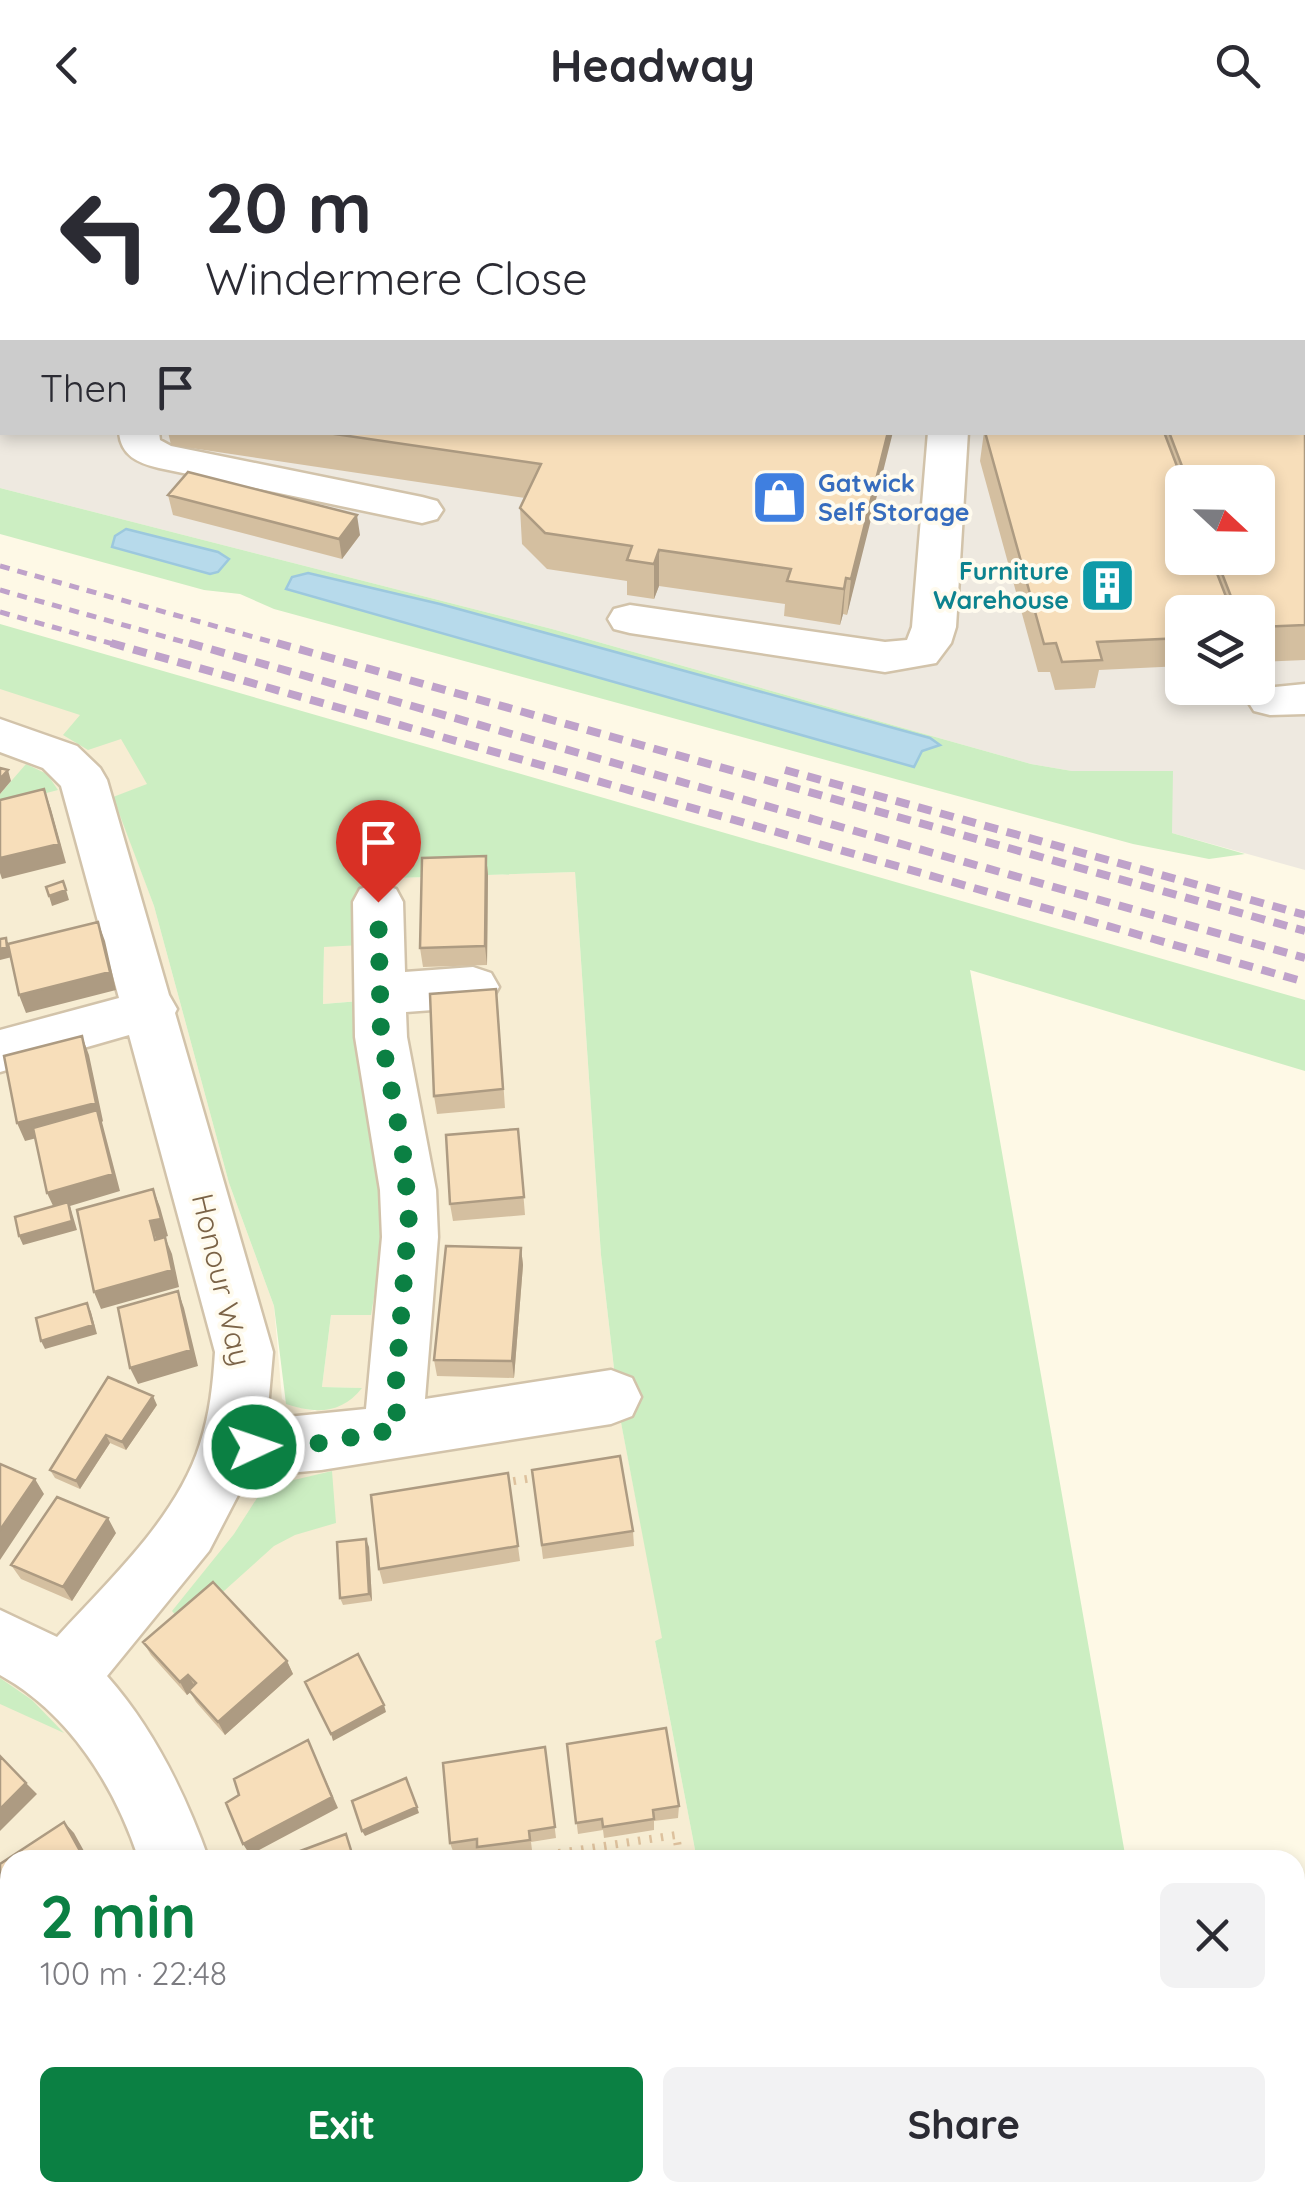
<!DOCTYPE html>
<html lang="en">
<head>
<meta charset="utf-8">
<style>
	:root { --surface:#fff; --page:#f2f2f3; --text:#2b2b33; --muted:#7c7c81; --accent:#0b8043 }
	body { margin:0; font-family:Quicksand,sans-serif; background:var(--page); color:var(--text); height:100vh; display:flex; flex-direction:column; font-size:38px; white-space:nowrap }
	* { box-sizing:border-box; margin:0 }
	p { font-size:32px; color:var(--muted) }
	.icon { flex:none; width:55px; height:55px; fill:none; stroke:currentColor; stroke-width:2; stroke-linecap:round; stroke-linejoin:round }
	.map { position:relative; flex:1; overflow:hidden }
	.side { position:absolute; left:0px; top:1720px; width:1305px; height:352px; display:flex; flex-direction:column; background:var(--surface); border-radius:30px 30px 0 0; box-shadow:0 5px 15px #0003 }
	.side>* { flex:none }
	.top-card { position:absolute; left:0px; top:0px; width:1305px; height:305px; box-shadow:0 5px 15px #0003; background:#fff; color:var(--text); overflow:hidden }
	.needle { width:65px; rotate:112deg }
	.fabs { position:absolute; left:1165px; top:335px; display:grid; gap:20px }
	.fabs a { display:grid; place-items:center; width:110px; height:110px; border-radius:15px; background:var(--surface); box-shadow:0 5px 15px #0003; font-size:50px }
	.pin { position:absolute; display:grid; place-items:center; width:85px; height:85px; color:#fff; margin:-102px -42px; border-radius:50% 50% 50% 0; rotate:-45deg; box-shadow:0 0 10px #0007 }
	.pin .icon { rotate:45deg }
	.me { position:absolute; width:110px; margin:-55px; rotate:87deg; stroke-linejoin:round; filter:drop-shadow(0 0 8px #0008) }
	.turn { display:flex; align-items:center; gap:35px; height:210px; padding:0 40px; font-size:45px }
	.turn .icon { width:130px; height:130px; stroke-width:2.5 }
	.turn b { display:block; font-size:70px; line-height:85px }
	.then { display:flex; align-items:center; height:95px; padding:0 40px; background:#0003; gap:20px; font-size:38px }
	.round { display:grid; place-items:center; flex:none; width:105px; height:105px; border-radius:15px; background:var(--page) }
	.summary { display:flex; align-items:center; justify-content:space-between; height:170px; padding:0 40px }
	h1 { font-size:60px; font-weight:700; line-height:75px; color:var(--accent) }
	.button { display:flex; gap:20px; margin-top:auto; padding:20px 40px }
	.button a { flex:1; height:115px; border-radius:15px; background:var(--accent); color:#fff; font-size:40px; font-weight:700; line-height:115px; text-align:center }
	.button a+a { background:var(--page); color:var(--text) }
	header { display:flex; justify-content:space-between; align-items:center; height:130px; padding:0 40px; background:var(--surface); font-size:45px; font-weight:700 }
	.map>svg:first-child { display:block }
	.residential { fill:#f7edd3 }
	.industrial { fill:#eee9e0; fill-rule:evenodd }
	.green { fill:#cceec2 }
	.water { fill:#b7daeb; stroke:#9cc8de; stroke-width:2.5 }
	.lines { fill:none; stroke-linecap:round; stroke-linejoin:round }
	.minor-casing { stroke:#d2c3aa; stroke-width:5 }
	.path { stroke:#ddc19d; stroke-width:8; stroke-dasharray:2.5 9; stroke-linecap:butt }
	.minor { fill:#fff; fill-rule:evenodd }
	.rail-far1 { stroke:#bfa2ca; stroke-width:5; stroke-dasharray:10 8; stroke-linecap:butt }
	.rail { stroke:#bfa2ca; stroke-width:8; stroke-dasharray:14 9; stroke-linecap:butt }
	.wall { fill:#d4bfa0; fill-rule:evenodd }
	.shaded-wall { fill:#ad9b82 }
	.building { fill:#f7deba; stroke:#ad9b82; stroke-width:2.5 }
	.route { stroke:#0b8043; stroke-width:18; stroke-dasharray:0 32.4 }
	.labels { text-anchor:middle; stroke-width:8; stroke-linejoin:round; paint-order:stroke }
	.far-shop-label { font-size:25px; font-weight:bold; fill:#366cbe; stroke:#fffbee; text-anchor:start }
	.far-culture-label { font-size:25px; font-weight:bold; fill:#0d838f; stroke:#fffbee; text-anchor:end }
	.street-label { font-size:30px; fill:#7b6347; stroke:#fffbee }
</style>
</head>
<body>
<header><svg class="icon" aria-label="back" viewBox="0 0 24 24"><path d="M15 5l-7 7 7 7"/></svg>Headway<svg class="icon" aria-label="search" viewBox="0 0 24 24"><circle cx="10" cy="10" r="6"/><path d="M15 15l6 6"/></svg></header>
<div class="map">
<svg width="1305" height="2071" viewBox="0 0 1305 2071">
	<rect width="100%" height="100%" fill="#fef9e6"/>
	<path class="residential" d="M0 546 115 579 155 652 114 667 154 776 229 1053 274 1176 282 1269 293 1276 315 1281 360 1258 322 1257 331 1185 371 1184 359 871 323 874 324 817 366 749 575 742 601 1125 619 1282 663 1509 655 1511 697 1730H10V2062H752L753 2071H0Z"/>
	<path class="industrial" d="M0 0H1305V740L1172 703V641H1072L1031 634 552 499 0 358ZM2 2H1302V302H2ZM1182 352H1258V428H1182ZM1182 482H1258V558H1182Z"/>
	<path class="green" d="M0 358 552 499 1031 634 1072 641H1173L1172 703 1245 724 1209 729 1133 714 274 479 240 464 204 460 0 404Z
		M0 494 1305 870V941L970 840 1126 1730H697L655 1511 662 1508 619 1282 601 1125 575 742 366 749 361 815 324 817 323 874 360 871 386 1046 382 1119 371 1185H331L322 1257 362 1258C342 1284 315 1284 286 1274L274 1176 229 1053 154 776 113 667 147 654 121 609 88 620 63 605 80 585 0 559Z
		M26 634 47 644 58 660 0 675V664Z
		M332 1341 336 1393 295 1405 274 1416 185 1496 172 1481 234 1404 264 1357Z
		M0 1548 32 1570 64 1603 0 1574Z
		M1305 1866V2071H753L752 2063 1295 2062V1867Z"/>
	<path class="water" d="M126 399 218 422 229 429 218 442 210 444 112 417 115 406Z
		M308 443 440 474 930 608 940 615 922 621 914 637 286 459 292 447Z"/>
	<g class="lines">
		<defs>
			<path id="minor" d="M1161 0H1196L1197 2H1163Z
				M0 74H2V96H0Z
				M0 139H2V161H0Z
				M1302 152 1305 153V177H1302Z
				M1305 247V271L1302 272V248Z
				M119 302H159L160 310 171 316 422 367 437 371 443 380 437 389 422 393 159 338C138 333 121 326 119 302Z
				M928 302H968L956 497 951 513 936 533 885 542 630 503 614 499 608 489 614 479 630 475 885 512 907 510 912 497Z
				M1305 554V584L1270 585 1254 581 1247 570 1254 559Z
				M0 589 77 616 100 638 107 650 169 865 177 879 175 883 273 1222 267 1289 366 1279 382 1107 380 1060 355 907 353 772 360 759 378 754 396 759 403 772 405 842 473 837 491 843 499 857 491 871 473 877 406 882 407 907 436 1060 438 1107 425 1269 611 1240 632 1248 641 1267 632 1286 611 1294 321 1340 277 1344 250 1342 209 1421 107 1546C154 1599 185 1663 209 1730H139C115 1656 69 1583 0 1545V1480L57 1507C108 1451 177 1388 200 1314 210 1283 213 1254 215 1222L129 905 0 942V900L119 868 61 656 43 638 0 622Z
				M128 2062H204L201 2071H125Z
				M680 2062H756L757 2071H681Z"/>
		</defs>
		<use href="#minor" class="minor-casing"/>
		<path class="path" d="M502 1353 539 1347
			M513 1730 676 1705 680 1730"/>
		<use href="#minor" class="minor"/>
		<path class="rail-far1" d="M0 436 286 516
			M0 460 198 516
			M0 482 120 516"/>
		<path class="rail" d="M111 513 1305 852
			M189 513 1305 828
			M277 513 1305 801
			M785 640 1305 785"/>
	</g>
	<path class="wall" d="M0 0H317L316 2H2V65H0Z
		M707 0H842L841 2 791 1V2H707Z
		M1272 0H1305V37H1302V2H1272Z
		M1305 281V530L1258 532V482H1182V536L1099 540 1095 558 1055 560 1050 542H1038L980 331 984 302H1302ZM1182 352H1258V428H1182Z
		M168 302H888L847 485 843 484 840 495 784 486 785 474 659 456 654 469 627 465V451L547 439 522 414 520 378 525 368 171 315Z
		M168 365 360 405 342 429 173 385Z
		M486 726 488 745 487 835 423 837 420 818Z
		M498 878 505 978 437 984 434 966Z
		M518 999 525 1085 453 1091 450 1074Z
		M521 1118 523 1135 514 1248 437 1246 434 1230Z
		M157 1275 126 1320 110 1313 80 1359 55 1348 50 1340Z
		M532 1340 633 1401 634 1416 543 1429Z
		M508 1343 520 1431 383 1454 379 1439Z
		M116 1403 72 1471 21 1449 11 1435Z
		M369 1417 372 1471 343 1475 340 1468Z
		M143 1512 287 1531 293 1544 225 1605 196 1572 190 1562 187 1565 151 1525Z
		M567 1614 679 1676 678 1688 654 1691V1700L604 1708 603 1700 578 1704Z
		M545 1617 556 1708 531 1712 532 1720 480 1728 478 1721 454 1724 450 1713Z
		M10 1927V2028H0V1979H2Z"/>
	<path class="shaded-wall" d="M289 0H317L316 2H288Z
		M678 0H693L692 2H677Z
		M888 302H893L847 485 851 449Z
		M357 385 360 405 342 429 339 409Z
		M659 420V456L654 469V434Z
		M846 448 843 484 840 495 844 459Z
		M8 640 11 651 0 664V649Z
		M44 659 51 679 66 733 2 749 0 743V728Z
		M486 726 488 745 487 835 485 816Z
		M66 760 69 770 52 776 49 766Z
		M98 792 105 811 116 860 26 883 19 865Z
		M6 808 12 827 0 830V819Z
		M82 906 89 925 103 991 102 992 120 1061 70 1076 77 1100 23 1115 19 1106 55 1080 47 1063 100 992 25 1011 17 993Z
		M153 1059 160 1077 168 1106 165 1107 172 1124 179 1157 101 1179 94 1162 162 1127 150 1091Z
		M521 1118 523 1135 514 1248 512 1231Z
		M178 1161 184 1178 198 1236 138 1254 130 1238Z
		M87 1173 91 1182 97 1204 45 1219 41 1211Z
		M153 1266 157 1275 126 1320 122 1312Z
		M106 1305 110 1313 80 1359 76 1351Z
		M35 1349 44 1364 0 1430V1400Z
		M108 1388 116 1403 72 1471 63 1457Z
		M366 1409 369 1417 372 1471 369 1464Z
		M287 1531 293 1544 225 1605 218 1592Z
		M188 1545 196 1558 187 1565 180 1552Z
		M384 1575 386 1582 333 1611 331 1604Z
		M308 1610 338 1678 250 1725 243 1714Z
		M26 1653 37 1664 0 1701V1679Z
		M417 1677 419 1683 365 1706 362 1701Z
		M64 1692 74 1703 89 1730H85Z
		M10 1881V1886L2 1888 0 1886V1883Z
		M10 2062H21L24 2064 21 2071H6Z"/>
	<path class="building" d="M0 0H289L288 2H2V31H0Z
		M425 0H678L677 2H424Z
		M748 0H788V2Z
		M848 0H1037L1036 2H847Z
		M1302 281H1305V495L1258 497V482H1237L1216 428H1258V352H1188L1169 302H1302Z
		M321 302H888L851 449 846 448 844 459 787 451 791 439 659 420 654 434 627 430 632 416 545 403 520 378 541 334Z
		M985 302H1164L1183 352 1182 428H1211L1232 482H1182V508L1097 512 1102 530 1062 532 1056 513 1044 514Z
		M188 342 357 385 339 409 168 365Z
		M0 638 8 640 0 649Z
		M44 659 59 714 0 728V670Z
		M486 726 485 816 420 818 422 728Z
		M63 751 66 760 49 766 46 757Z
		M98 792 110 842 19 865 8 814Z
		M6 808 7 817 0 819V809Z
		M496 859 503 959 434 966 430 864Z
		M82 906 96 973 17 993 4 926Z
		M97 980 113 1044 47 1063 33 998Z
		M518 999 524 1067 450 1074 446 1005Z
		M153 1059 161 1089 150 1091 153 1102 155 1110 165 1107 172 1140 94 1162 77 1080Z
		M68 1072 72 1091 19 1106 15 1087Z
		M446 1116 521 1118 512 1231 434 1230Z
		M178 1161 191 1220 130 1238 118 1178Z
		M87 1173 93 1195 41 1211 36 1188Z
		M108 1247 153 1266 122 1312 106 1305 76 1351 50 1340Z
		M620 1326 633 1401 542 1415 532 1340Z
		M0 1334 35 1349 0 1400Z
		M508 1343 518 1416 379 1439 371 1365Z
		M57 1367 108 1388 63 1457 11 1435Z
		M366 1409 369 1464 340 1468 337 1412Z
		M213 1452 287 1531 218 1592 189 1560 196 1553 188 1545 180 1552 143 1512Z
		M358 1524 384 1575 331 1604 305 1552Z
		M666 1598 679 1676 653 1680 654 1689 603 1697 602 1689 576 1693 567 1614Z
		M308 1610 332 1667 243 1714 226 1673 239 1665 234 1649Z
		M545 1617 555 1697 529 1701 530 1710 477 1717V1709L450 1713 443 1633Z
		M0 1626 26 1653 0 1679Z
		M406 1648 417 1677 362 1701 352 1671Z
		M64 1692 85 1730H10V1796L0 1776V1734Z
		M346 1704 354 1730H276Z
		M10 1846V1881L0 1883V1848Z
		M10 1927V2021H0V1979H2Z
		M0 2054 10 2058V2062L6 2071H0Z
		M366 2062H407L432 2068 431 2071H364Z
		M572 2062H675L676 2071H573Z"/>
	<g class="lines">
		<path class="route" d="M254 1317 321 1313 398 1299 395 1263 409 1084 402 1014 381 906 378 772"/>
	</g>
	<defs>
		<symbol id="shop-square" viewBox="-11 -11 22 22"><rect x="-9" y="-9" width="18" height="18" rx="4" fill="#3f7fe0" stroke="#fffbee"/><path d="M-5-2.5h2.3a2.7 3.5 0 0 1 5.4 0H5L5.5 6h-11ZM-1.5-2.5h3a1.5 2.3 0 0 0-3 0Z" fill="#fff"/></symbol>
		<symbol id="building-square" viewBox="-11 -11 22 22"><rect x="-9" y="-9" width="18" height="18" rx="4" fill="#0f9aa8" stroke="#fffbee"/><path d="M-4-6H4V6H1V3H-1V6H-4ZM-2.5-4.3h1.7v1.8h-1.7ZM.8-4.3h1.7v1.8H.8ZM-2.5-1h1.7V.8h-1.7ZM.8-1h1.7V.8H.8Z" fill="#fff"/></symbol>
	</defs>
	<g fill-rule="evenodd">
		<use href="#shop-square" x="748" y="336" width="63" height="63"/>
		<use href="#building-square" x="1076" y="424" width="63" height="63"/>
	</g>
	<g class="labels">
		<g class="far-shop-label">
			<text x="818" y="362">Gatwick<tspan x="818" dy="29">Self Storage</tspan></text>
		</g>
		<g class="far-culture-label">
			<text x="1069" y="450">Furniture<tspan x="1069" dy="29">Warehouse</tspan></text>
		</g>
		<g class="street-label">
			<text transform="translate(221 1150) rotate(77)" y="10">Honour Way</text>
		</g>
	</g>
</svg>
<div class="fabs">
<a><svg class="needle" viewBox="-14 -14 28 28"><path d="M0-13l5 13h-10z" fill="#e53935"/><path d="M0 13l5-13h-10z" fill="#7c7c81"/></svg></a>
<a><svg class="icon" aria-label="layers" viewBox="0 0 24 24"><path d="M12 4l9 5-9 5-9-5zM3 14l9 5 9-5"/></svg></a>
</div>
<div class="pin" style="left:378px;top:772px;background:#d93025"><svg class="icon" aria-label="arrive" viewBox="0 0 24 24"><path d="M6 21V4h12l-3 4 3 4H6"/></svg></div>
<svg class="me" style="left:254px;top:1317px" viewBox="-20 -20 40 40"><circle r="17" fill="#0b8043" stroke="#fff" stroke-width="3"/><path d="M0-11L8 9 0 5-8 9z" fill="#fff"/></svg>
<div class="top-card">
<div class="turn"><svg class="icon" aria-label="left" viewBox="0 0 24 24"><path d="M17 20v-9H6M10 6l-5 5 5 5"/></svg><div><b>20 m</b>Windermere Close</div></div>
<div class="then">Then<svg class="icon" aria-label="arrive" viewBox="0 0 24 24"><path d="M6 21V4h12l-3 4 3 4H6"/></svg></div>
</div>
<section class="side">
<div class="summary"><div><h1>2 min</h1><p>100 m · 22:48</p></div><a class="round"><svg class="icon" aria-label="close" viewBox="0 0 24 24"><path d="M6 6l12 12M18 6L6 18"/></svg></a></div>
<div class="button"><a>Exit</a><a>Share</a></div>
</section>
</div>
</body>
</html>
